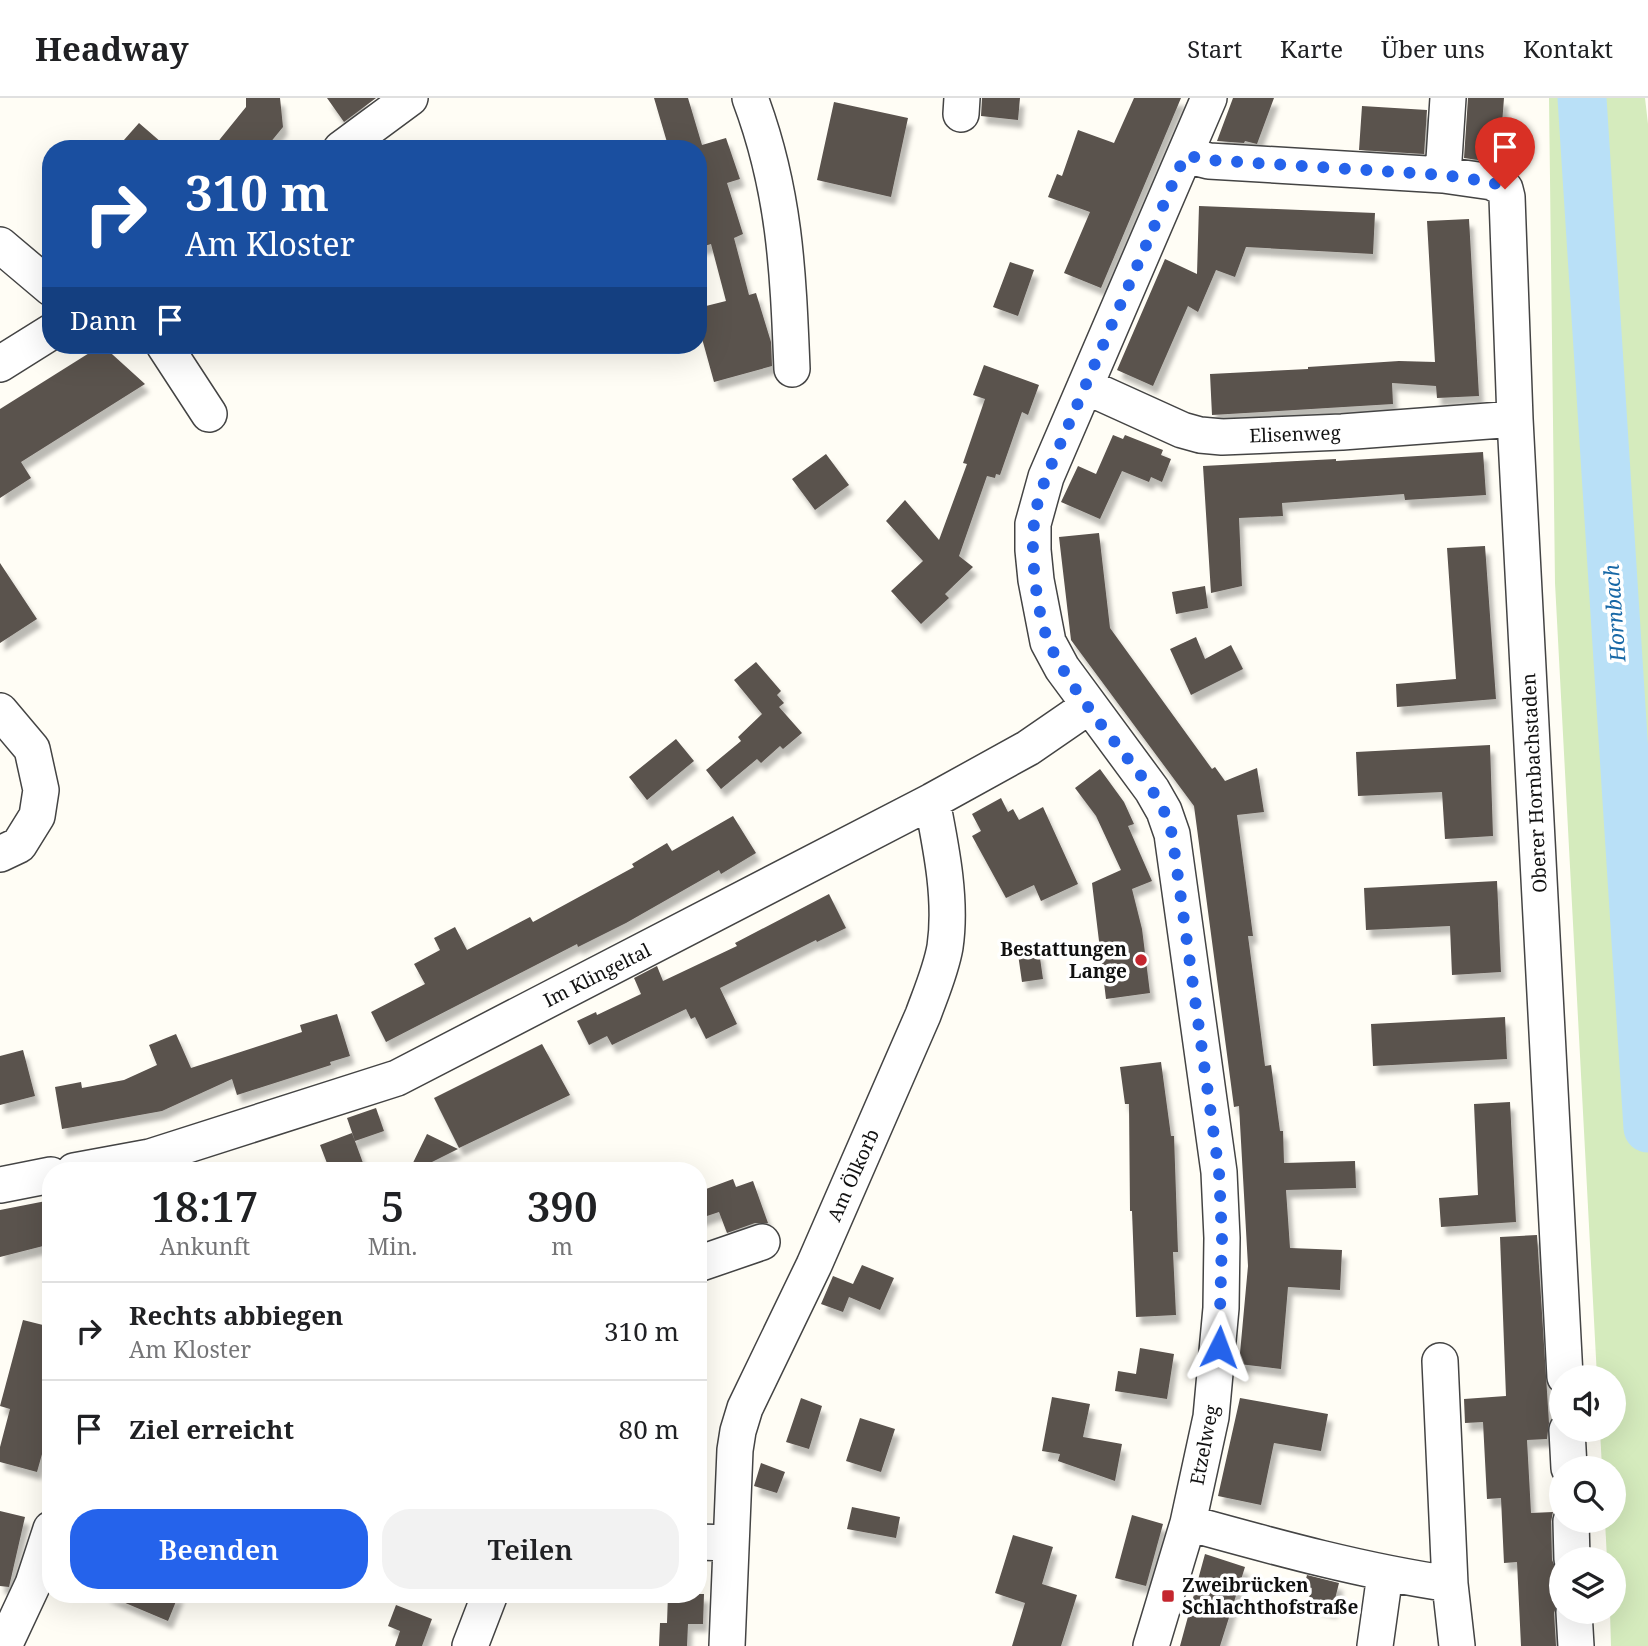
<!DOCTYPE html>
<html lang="de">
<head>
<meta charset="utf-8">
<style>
	:root { --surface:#fff; --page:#f2f2f2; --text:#202124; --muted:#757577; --line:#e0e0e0; --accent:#2563eb }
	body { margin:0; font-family:"Noto Serif",serif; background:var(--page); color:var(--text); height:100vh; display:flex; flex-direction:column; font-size:26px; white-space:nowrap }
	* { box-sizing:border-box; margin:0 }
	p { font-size:23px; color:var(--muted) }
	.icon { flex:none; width:38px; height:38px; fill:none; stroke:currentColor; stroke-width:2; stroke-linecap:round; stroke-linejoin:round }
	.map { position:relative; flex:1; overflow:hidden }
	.details { position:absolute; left:42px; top:1064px; width:665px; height:441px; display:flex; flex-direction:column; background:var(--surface); border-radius:28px; box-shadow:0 7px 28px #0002 }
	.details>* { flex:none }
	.hud { position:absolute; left:42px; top:42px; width:665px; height:214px; border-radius:28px; box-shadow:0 7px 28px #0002; background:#1a4fa0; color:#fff; overflow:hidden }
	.buttons { position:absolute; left:1549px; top:1267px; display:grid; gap:14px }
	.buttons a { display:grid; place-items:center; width:77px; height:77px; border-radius:50%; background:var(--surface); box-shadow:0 7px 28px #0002; font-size:35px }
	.pin { position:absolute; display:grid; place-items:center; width:60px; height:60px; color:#fff; margin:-72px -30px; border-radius:50% 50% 50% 0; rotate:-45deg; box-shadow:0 0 7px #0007 }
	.pin .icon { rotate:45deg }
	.me { position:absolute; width:77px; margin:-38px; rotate:3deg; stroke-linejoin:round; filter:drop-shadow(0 0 5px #0008) }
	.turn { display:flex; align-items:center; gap:24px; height:147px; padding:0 28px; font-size:32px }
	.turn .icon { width:91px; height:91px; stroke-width:2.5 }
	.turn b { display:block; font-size:49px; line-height:60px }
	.then { display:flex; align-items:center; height:66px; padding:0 28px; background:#0003; gap:14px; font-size:26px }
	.eta { display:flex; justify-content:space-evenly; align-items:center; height:119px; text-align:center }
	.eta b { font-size:42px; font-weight:600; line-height:49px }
	.primary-button { display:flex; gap:14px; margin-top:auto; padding:14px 28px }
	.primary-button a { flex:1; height:80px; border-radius:28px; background:var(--accent); color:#fff; font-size:28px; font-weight:600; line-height:80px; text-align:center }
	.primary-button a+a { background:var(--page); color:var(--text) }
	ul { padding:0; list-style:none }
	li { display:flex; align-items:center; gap:21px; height:98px; padding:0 28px; border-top:2px solid var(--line) }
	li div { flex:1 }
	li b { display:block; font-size:26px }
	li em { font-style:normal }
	header { display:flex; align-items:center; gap:42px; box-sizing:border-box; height:98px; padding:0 35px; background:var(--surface); border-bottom:2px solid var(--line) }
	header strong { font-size:33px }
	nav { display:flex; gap:38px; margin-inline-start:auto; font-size:24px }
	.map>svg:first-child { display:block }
	.green { fill:#d5ebbd }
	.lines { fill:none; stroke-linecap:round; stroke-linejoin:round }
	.river { stroke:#b9e0f7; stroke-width:49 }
	.building { fill:#5a524d; filter:url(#shadow) }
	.minor-casing { stroke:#444; stroke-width:38 }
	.minor { stroke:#fff; stroke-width:35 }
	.route { stroke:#2563eb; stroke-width:12; stroke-dasharray:0 21.6 }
	.poi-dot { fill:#c4262e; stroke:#fff; stroke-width:2.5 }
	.labels { text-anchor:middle; stroke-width:7; stroke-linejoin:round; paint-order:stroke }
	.street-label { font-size:19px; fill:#111; stroke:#fff }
	.poi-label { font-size:19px; font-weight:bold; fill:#111; stroke:#fff; text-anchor:end }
	.water-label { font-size:21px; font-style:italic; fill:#1768a6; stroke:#fff }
</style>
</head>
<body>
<header>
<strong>Headway</strong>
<nav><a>Start</a><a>Karte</a><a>Über uns</a><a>Kontakt</a></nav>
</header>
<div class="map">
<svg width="1648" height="1548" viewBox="0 0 1648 1548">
	<defs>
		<filter id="shadow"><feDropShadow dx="4.5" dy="8" stdDeviation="2" flood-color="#0004"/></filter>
	</defs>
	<rect width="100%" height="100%" fill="#fffdf5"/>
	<path class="green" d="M1549 0H1645L1648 26V1548H1611L1610 1514H1614V1461H1607L1605 1423H1614V1370H1602L1600 1332H1614V1279H1597L1555 485Z"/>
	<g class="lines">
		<path class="river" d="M1582 0 1648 1030"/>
	</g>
	<path class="building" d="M246 0H280L283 29 265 51H212L246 9Z
		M327 0H376L344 24Z
		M654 0H688L702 47 726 40 740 81 727 85 743 136 734 140 749 197 756 195 771 244 772 268 714 284 698 226V210L726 203 711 146 698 150V51H669Z
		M982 0H1020L1018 22 981 18Z
		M1134 0H1181L1101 190 1064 175 1090 114 1048 99 1057 76 1062 78 1078 32 1114 45Z
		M1233 0H1274L1257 46 1245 43 1244 45 1217 43Z
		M1468 0H1504L1499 65 1464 60Z
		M834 4 908 20 891 99 817 82Z
		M1362 8 1427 12 1424 56 1359 52Z
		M139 25 169 51H116Z
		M1199 108 1375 115 1373 156 1246 149 1235 179 1216 172 1198 214 1188 208 1153 288 1117 272 1165 161 1197 176Z
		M1469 121 1479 298 1437 300 1436 288 1392 285 1393 306 1212 317 1210 276 1308 271V269L1399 263 1435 264 1427 123Z
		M1010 164 1034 172 1018 218 993 209Z
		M102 247 145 286 21 364 31 380 0 400V311Z
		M984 267 1039 287 1028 317 1022 314 1000 377 996 376 995 380 987 378 959 458 973 469 945 496 949 500 921 526 891 493 923 463 886 423 905 402 939 442 967 366 963 365 985 301 973 297Z
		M1113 337 1123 341 1125 337 1163 352 1161 357 1171 361 1162 384 1151 379 1149 384 1122 373 1100 421 1061 404 1078 368 1096 376Z
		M1483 354 1486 397 1405 402 1404 396 1282 405 1283 418 1239 420 1242 488 1211 495 1203 368 1336 361V363Z
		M826 356 849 387 815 412 792 381Z
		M1099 435 1110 530 1212 671 1215 669 1225 683 1257 670 1264 714 1237 717 1253 838H1248L1259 921 1265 968 1271 967 1280 1033H1283L1284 1065 1355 1063 1356 1090 1286 1092 1290 1150 1342 1152 1340 1192 1288 1189 1281 1271 1239 1266 1248 1168 1239 1008 1234 1009 1194 708 1071 542 1059 439Z
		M1485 448 1496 601 1397 609 1396 586 1456 581 1447 450Z
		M0 465 37 521 0 545Z
		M1205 488 1208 510 1176 516 1172 494Z
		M1196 539 1205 561 1231 547 1243 571 1191 597 1170 551Z
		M756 564 781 593 777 597 784 605 779 609 802 635 783 651 780 648 761 665 757 661 721 691 706 672 741 643 738 639 762 616 734 582Z
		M676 641 694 663 647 702 629 679Z
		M1490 647 1493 738 1445 741 1442 694 1358 698 1356 654Z
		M1100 671 1124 704 1134 726 1128 728 1152 783 1132 791 1142 831 1150 895 1106 901 1092 785 1121 772 1096 718 1075 690Z
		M1001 700 1008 714 1013 711 1019 722 1043 709 1078 786 1041 803 1034 787 1006 800 972 738 981 733 972 716Z
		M733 718 756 755 721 776 719 772 626 825 578 849 577 846 386 944 371 914 425 886 414 866 440 852 434 840 455 829 467 852 530 819 533 824 634 769 632 766 667 745 672 753Z
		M1497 783 1501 874 1452 877 1450 828 1366 832 1364 790Z
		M829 796 846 830 817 844 816 842 720 890 737 926 706 941 695 919 691 921 686 911 612 947 607 938 589 947 577 923 596 914 597 917 641 896 634 880 657 868 663 883 737 848 735 845Z
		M1039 853 1043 881 1022 884 1018 856Z
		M337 916 350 958 330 964 331 967 237 997 232 981 162 1013 62 1031 55 989 81 984 82 990 124 982 157 967 149 947 176 936 191 970 302 934 300 927Z
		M1505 919 1507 961 1373 968 1371 926Z
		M542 946 570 997 459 1050 434 1000Z
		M23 952 35 998 0 1007V958Z
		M1161 964 1171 1038H1174L1178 1154H1173L1176 1217 1136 1219 1132 1113H1130L1129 1006H1125L1120 969Z
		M1510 1004 1516 1124 1441 1129 1439 1100 1478 1097 1474 1006Z
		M376 1010 384 1033 355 1043 347 1020Z
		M352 1035 363 1065 343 1073H330L320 1047Z
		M427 1036 458 1051 414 1073H409Z
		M733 1081 736 1089 753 1083 768 1125H755L727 1135 719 1114 698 1121V1094Z
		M51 1102V1146L0 1159V1112Z
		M1537 1137 1549 1325 1547 1341 1527 1342 1531 1415 1553 1414 1551 1424 1552 1462 1558 1475 1559 1501 1554 1515 1556 1548H1521L1517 1464 1504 1465 1501 1400 1487 1401 1483 1324 1465 1325 1464 1301 1506 1298 1500 1139Z
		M862 1167 894 1180 880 1212 849 1199 843 1214 821 1206 833 1178 853 1186Z
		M23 1222 51 1229V1324L37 1374 0 1364V1349L10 1311 0 1308Z
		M1140 1250 1174 1256 1167 1301 1115 1293 1118 1273 1136 1276Z
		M1052 1299 1090 1306 1083 1339 1122 1346 1115 1383 1058 1363 1060 1356 1042 1353Z
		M801 1300 822 1308 809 1351 786 1344Z
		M1240 1300 1328 1316 1321 1353 1274 1345 1261 1407 1218 1398Z
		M860 1320 895 1331 881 1374 846 1363Z
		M761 1365 785 1374 777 1395 754 1388Z
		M852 1409 900 1419 896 1440 847 1431Z
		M0 1413 25 1419 9 1489 0 1488Z
		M1132 1417 1163 1426 1146 1488 1115 1480Z
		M1013 1437 1053 1449 1042 1486 1077 1497 1061 1548H1012L1025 1505 995 1495Z
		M1205 1456 1245 1469 1220 1548H1180Z
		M1307 1477 1339 1485 1332 1513 1307 1506 1312 1490 1304 1488Z
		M104 1496H179L168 1523Z
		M668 1496H704L703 1526H688L687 1548H659L660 1525H667Z
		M396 1507 432 1521 422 1548H395L400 1533 388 1528Z"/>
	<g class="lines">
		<defs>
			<path id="minor" d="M750 0C785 93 788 173 792 271
				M961 16 962 0
				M341 51 410 0
				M1185 57 1209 63 1443 77 1492 84 1505 91 1507 99 1515 321 1565 1279
				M1443 77 1448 0
				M0 147 51 190
				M164 247 209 316
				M0 266 51 234
				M1085 288 1182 332 1200 337 1222 339 1342 334 1515 321
				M0 613 32 651 41 692 37 718 19 747 0 756
				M74 1073 150 1059 397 980 932 703 1028 650 1089 608
				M0 1087 51 1077
				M698 1166 762 1144
				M1440 1263 1450 1486 1457 1548
				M1567 1332 1569 1370
				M1571 1423 1572 1461
				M1188 1425C1275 1449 1361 1473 1450 1486
				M698 1444 730 1445
				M1574 1514 1576 1548
				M4 1548 33 1486 51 1431
				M470 1548 490 1496
				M727 1548 735 1352 738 1333 745 1310 814 1167 923 917C931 895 941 872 945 849 952 802 941 749 932 703
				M1151 1548 1188 1425 1211 1319 1221 1210 1222 1140 1219 1074 1172 736 1164 713 1152 692 1062 570 1048 544 1036 482 1033 452V426L1046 379 1209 0
				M1375 1548 1385 1476"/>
		</defs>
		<use href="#minor" class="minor-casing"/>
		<use href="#minor" class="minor"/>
	</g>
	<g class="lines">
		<path class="route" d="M1219 1249 1222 1140 1219 1074 1172 736 1164 713 1152 692C1120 649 1072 595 1050 547 1037 520 1030 455 1034 426 1035 410 1041 394 1046 379L1185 57 1209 62 1443 77 1492 84 1505 91"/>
	</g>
	<g class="poi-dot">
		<circle cx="1141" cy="862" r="7"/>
		<rect x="1161" y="1491" width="14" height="14" rx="3.5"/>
	</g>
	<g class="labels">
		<g class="street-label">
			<text transform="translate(1295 336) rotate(-2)" y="7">Elisenweg</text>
			<text transform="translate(1534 685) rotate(-93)" y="7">Oberer Hornbachstaden</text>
			<text transform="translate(597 877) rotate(-27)" y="7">Im Klingeltal</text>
			<text transform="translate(853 1077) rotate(-66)" y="7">Am Ölkorb</text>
			<text transform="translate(1204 1347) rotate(-79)" y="7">Etzelweg</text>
		</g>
		<g class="poi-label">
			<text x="1127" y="858">Bestattungen<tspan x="1127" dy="22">Lange</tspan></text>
			<text x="1182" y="1494" text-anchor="start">Zweibrücken<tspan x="1182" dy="22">Schlachthofstraße</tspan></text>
		</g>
		<g class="water-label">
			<text transform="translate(1615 515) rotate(-94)" y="7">Hornbach</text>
		</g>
	</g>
</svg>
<div class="buttons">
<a><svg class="icon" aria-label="sound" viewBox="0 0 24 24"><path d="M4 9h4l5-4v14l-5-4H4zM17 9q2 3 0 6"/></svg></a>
<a><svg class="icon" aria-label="search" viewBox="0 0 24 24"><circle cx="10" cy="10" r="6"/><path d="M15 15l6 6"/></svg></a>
<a><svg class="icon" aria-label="layers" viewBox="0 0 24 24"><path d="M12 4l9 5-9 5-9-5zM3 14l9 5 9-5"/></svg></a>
</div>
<div class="pin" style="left:1505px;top:91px;background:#d93025"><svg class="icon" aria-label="arrive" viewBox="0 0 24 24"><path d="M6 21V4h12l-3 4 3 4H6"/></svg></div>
<svg class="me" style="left:1219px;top:1249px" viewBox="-20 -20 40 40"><path d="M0-17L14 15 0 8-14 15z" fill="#2563eb" stroke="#fff" stroke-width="4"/></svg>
<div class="hud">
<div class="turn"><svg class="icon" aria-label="right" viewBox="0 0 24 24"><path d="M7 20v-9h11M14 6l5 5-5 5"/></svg><div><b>310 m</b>Am Kloster</div></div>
<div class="then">Dann<svg class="icon" aria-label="arrive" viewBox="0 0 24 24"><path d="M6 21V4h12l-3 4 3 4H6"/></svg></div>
</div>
<section class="details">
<div class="eta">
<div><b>18:17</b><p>Ankunft</p></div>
<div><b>5</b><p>Min.</p></div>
<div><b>390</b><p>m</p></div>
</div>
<ul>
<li><svg class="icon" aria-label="right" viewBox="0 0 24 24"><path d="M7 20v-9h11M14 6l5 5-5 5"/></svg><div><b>Rechts abbiegen</b><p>Am Kloster</p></div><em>310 m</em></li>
<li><svg class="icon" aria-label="arrive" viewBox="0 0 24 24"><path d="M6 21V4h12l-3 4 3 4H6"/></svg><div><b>Ziel erreicht</b></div><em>80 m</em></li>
</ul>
<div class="primary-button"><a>Beenden</a><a>Teilen</a></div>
</section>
</div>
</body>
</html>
